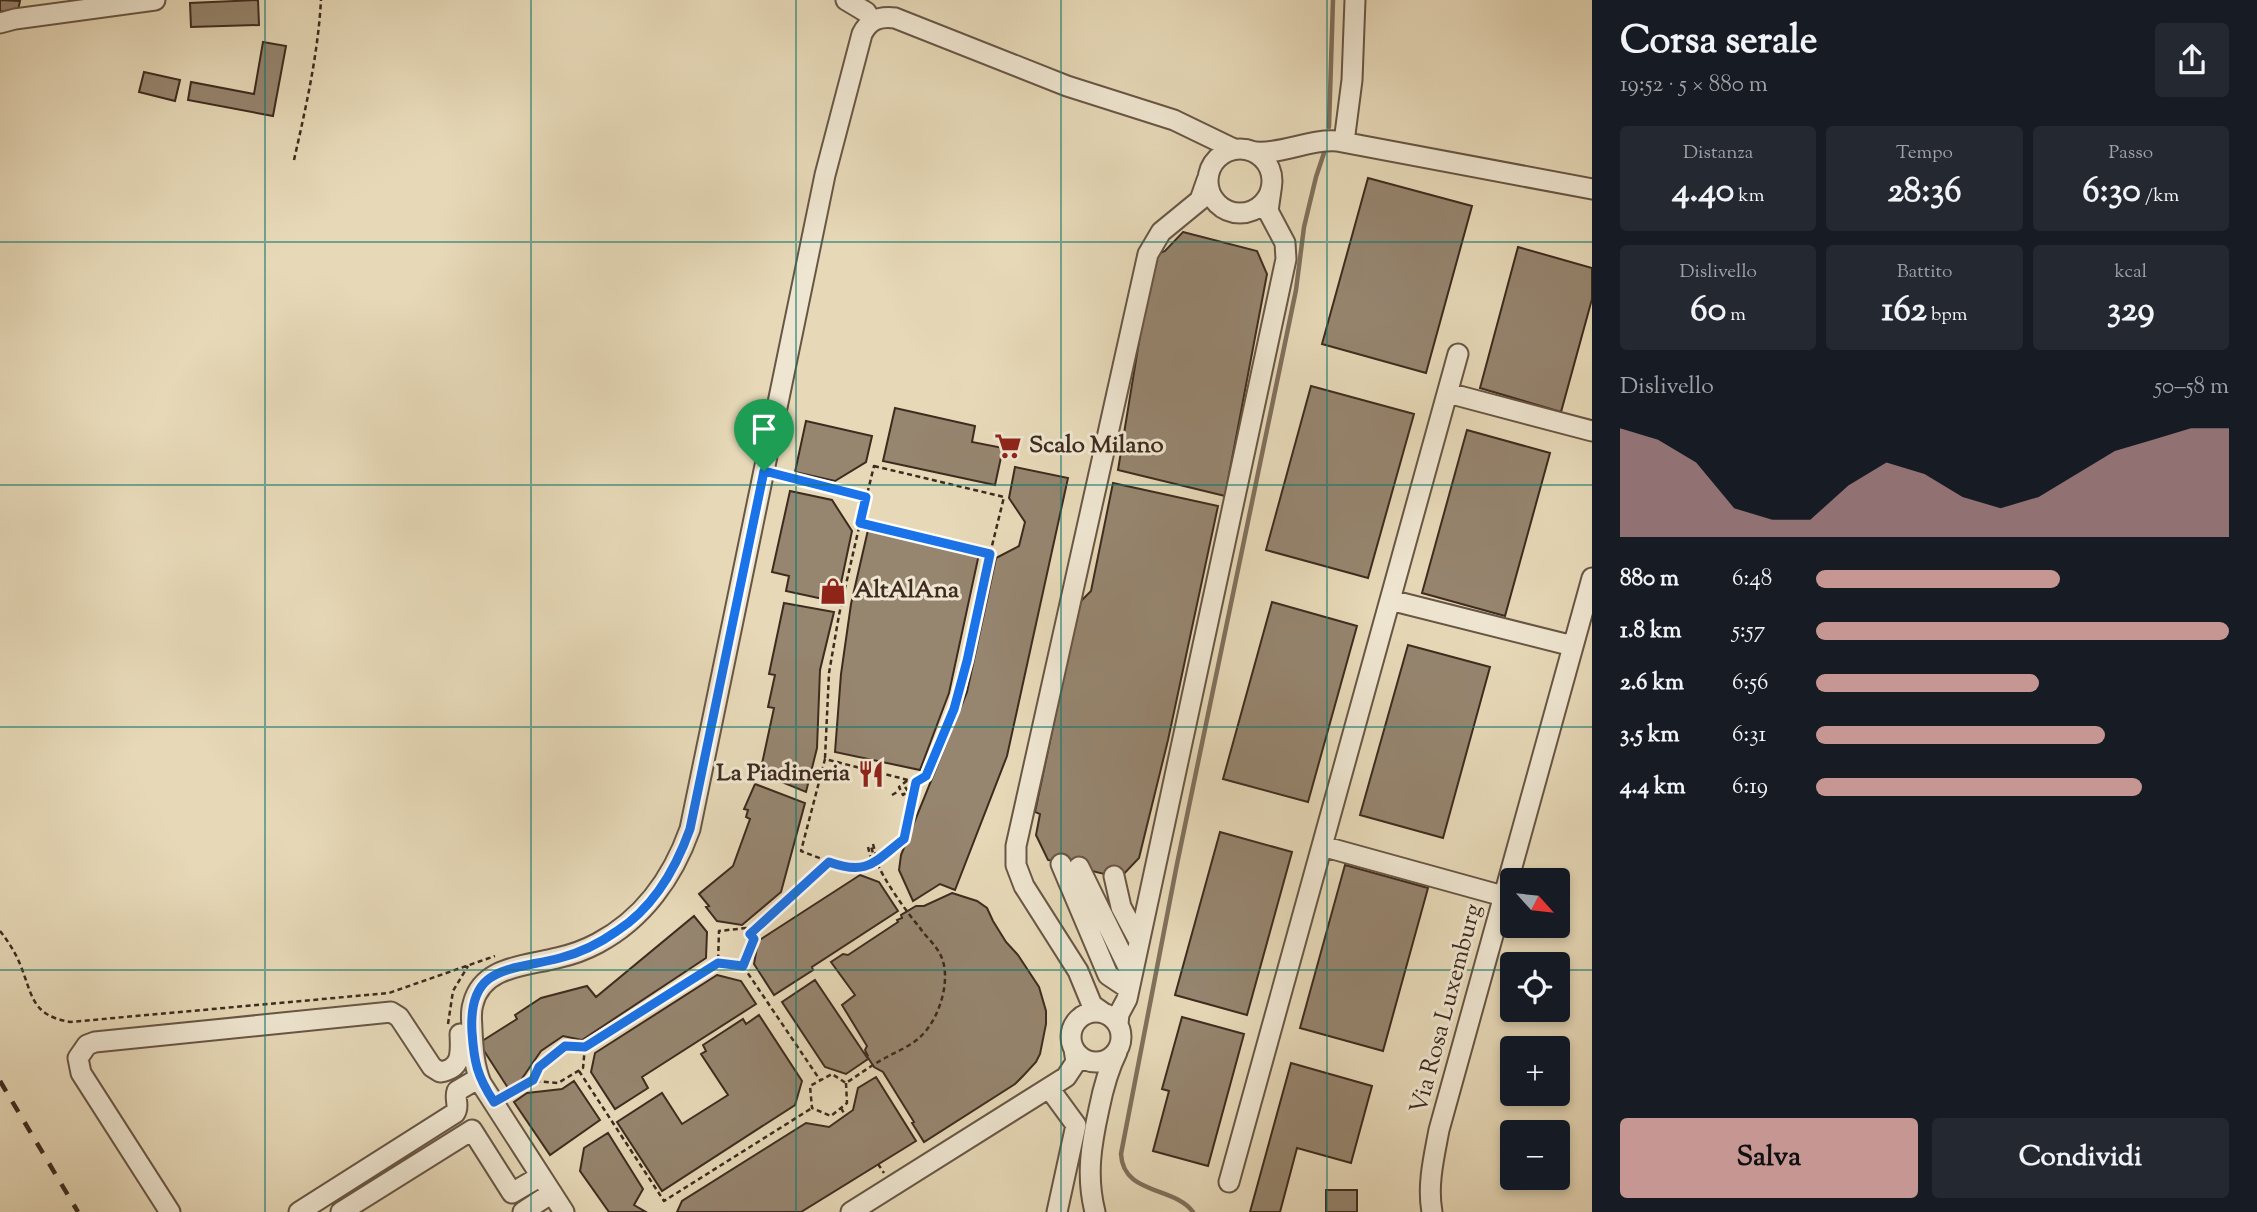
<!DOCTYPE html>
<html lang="it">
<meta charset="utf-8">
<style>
:root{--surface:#171b24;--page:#242831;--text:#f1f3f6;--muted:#9ea1a6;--accent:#c59692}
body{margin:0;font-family:"Sorts Mill Goudy",serif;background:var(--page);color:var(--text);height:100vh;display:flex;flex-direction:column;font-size:26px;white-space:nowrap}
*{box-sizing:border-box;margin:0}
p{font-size:23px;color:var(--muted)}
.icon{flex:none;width:38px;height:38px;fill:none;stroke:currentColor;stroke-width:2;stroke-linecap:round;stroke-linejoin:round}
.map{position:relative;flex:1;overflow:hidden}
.panel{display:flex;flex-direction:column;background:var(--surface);width:665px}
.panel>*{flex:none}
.needle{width:46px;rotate:117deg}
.buttons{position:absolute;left:1500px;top:868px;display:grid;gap:14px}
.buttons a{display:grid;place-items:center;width:70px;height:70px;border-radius:7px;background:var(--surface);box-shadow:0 4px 10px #0003;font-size:35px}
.pin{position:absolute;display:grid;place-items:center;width:60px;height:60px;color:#fff;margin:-72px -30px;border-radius:50% 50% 50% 0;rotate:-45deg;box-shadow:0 0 7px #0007}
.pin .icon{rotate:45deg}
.round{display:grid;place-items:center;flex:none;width:74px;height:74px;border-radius:7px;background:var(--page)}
.headline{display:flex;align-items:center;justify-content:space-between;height:119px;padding:0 28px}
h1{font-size:38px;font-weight:800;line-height:52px}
.metrics{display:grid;grid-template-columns:repeat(3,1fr);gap:10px;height:119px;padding:7px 28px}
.metrics div{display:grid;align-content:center;border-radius:7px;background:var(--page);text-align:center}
.metrics b{font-size:35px;font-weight:800}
.metrics small{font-size:19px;font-weight:400}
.metrics p{font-size:19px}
.chart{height:196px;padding:14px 28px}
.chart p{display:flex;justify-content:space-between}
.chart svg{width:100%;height:126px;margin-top:7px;fill:var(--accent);opacity:.7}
.cta{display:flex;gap:14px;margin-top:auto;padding:14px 28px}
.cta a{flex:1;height:80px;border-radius:7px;background:var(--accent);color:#111;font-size:28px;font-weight:800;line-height:80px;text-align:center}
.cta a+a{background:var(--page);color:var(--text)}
ul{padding:0 28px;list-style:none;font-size:23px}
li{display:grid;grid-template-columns:112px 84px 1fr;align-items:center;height:52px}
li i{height:18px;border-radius:9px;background:var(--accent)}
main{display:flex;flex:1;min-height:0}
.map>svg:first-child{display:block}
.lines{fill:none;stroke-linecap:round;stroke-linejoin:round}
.stream{stroke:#81705c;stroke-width:4.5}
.building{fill:#96856f;stroke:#3e2b1f;stroke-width:2}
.minor-casing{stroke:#685645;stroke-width:23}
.path{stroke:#3e2b1f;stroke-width:2.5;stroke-dasharray:5 3.5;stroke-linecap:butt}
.minor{stroke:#efe6d1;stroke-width:19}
.rail{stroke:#3e2b1f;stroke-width:4.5;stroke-dasharray:12 12;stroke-linecap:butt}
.route-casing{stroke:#fff;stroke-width:14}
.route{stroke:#1a73e8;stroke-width:9}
.grid{fill:none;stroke:#0f766e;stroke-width:2;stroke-opacity:0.55}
.labels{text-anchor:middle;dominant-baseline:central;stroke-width:6;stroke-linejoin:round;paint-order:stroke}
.poi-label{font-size:24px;font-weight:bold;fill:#3e2b1f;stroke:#efe6d1;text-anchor:start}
.street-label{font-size:24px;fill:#3e2b1f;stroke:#efe6d1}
</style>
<main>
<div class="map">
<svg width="1592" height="1212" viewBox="0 0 1592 1212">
<rect width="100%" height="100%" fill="#e7d9b8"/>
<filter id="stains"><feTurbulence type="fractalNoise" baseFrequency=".00286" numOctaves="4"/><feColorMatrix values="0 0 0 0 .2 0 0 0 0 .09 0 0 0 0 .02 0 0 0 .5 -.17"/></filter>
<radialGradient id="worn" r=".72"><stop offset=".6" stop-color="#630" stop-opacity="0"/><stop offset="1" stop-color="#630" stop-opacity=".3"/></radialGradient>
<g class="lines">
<!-- stream -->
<path class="stream" d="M1329 127 1333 0
M1193 1212C1174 1186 1123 1195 1121 1154L1177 864 1296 290 1304 227 1316 177 1324 153"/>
</g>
<!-- building -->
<path class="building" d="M0 0 20 1 17 15 0 11Z
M258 0 259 25 191 27 190 3Z
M263 42 286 46 273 116 188 100 191 82 254 94Z
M144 72 180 80 175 101 139 92Z
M1368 178 1472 206 1426 373 1322 344Z
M1183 232 1257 251 1267 274 1225 496 1118 470 1153 256 1165 251Z
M1518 247 1592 268V299L1561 412 1480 388Z
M1311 386 1414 414 1368 578 1266 550Z
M895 408 975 426 972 442 1003 448 995 485 883 461Z
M806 421 872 436 866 462 835 481 795 472Z
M1467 430 1550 453 1505 616 1422 593Z
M1015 467 1068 478 1007 756 955 890 940 884 913 901 899 870 901 855 967 692 996 558 1019 546 1025 522 1009 498Z
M1113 483 1218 506 1168 740 1139 858 1120 878 1048 860 1036 835 1040 814 1035 812 1079 603 1091 591Z
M790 491 832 500 852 531 837 602 786 591 789 576 772 572Z
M868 530 979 554 949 693 920 770 835 752 841 674 851 604Z
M1272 602 1357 626 1308 802 1223 779Z
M784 603 834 612 820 670 817 748 806 792 760 773 774 708 768 707 775 675 769 674Z
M1408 645 1490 667 1443 838 1360 815Z
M755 784 805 803 781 892 742 925 717 921 706 907 709 906 699 894 733 866 750 819 746 817 748 810 744 809Z
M1220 832 1292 852 1247 1015 1175 995Z
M1345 865 1428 888 1383 1051 1300 1028Z
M860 875 879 882 898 911 812 967 813 970 774 995 754 964 758 941Z
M952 893 977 901 987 908 993 921 1006 942 1018 955 1039 987 1046 1011V1024L1040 1054 1036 1062 1023 1076 1015 1084 924 1142 912 1123 914 1122 883 1072 874 1067 865 1053 867 1054 865 1050 867 1046 842 1005 855 995 831 962 843 954 848 955 898 922 897 920 902 918 901 915 916 906H924Z
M694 916 707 932 706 958 582 1040 563 1036 541 1051 521 1080 508 1088 479 1043 517 1019 515 1015 541 998 587 986 596 997Z
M717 975 741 981 756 1004 642 1077 648 1088 615 1109 591 1072 595 1053Z
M815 980 868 1059 846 1074 825 1067 782 1002Z
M759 1015 802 1081 795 1105 662 1191 617 1122 662 1093 682 1124 728 1095 701 1054 706 1051 703 1045 743 1019 746 1024Z
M1182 1017 1244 1034 1208 1166 1153 1151 1169 1091 1162 1089Z
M1291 1063 1372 1086 1351 1163 1297 1148 1280 1212H1250Z
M876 1077 916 1141 801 1212H677L682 1201 806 1123 829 1127 853 1110 858 1088Z
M574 1081 600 1120 550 1155 514 1102 527 1093 562 1089Z
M608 1133 643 1189 634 1205 646 1212H609L580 1171 584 1148Z
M1326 1190H1357V1212H1326Z"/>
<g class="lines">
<defs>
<path id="minor" d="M846 0 866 12 872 21
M0 23 15 19 155 0
M1344 142 1352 80 1355 0
M1208 181a32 32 0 1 1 64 0a32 32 0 1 1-64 0Z
M1256 152C1284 154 1309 139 1337 141L1592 189
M1448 393 1592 431
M1390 600 1573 646
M1322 846 1503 896
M1061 864 1108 975 1129 989
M1079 867 1132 975
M1114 876 1121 907 1139 941
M1071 1037a25 25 0 1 1 50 0a25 25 0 1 1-50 0Z
M1102 1012 1092 1005 1078 971 1024 886 1016 865V846L1148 254 1161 232 1200 200 1207 180
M1118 1024 1119 1014 1127 999 1286 259 1285 243 1268 211 1271 190
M1049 1088 1076 1125 1057 1212
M1229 1182 1458 354
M170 1212 81 1073 78 1058 87 1045 95 1042 391 1012 399 1017 432 1067 440 1072C462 1069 461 1053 460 1034
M299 1212 455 1113C460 1106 454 1099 457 1091L479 1078
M341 1212 472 1130 512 1193 541 1176
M523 1212 552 1193
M564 1212 481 1083C474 1066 473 1049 472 1031 472 1022 470 1013 473 1004 482 966 526 966 557 958 571 955 585 950 598 943 643 919 673 877 690 829L825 175 862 34C869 20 879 16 895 18L1067 86 1174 120 1234 149
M851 1212 1066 1077 1076 1062 1074 1049
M1095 1212C1086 1176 1091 1145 1099 1109 1103 1089 1108 1070 1117 1052
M1432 1212C1427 1185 1434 1157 1439 1130L1592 578"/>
</defs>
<!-- minor casing -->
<use href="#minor" class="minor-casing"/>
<!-- path -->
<path class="path" d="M294 160C306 107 318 54 321 0
M874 466 1004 497 990 554 860 523Z
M778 474 866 497
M825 758 829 673 839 615 860 523
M916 782 825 759 801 851 848 869 865 868 903 839 916 782 926 776 954 709 967 661 990 554
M905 787 908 791 903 795 899 787 908 780
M892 795 899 791
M873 844 877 859
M868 847 872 863
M0 931C8 941 15 952 20 964 33 996 31 1015 70 1022L389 993 495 956
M750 935 829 862
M743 966 754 939 746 928 719 931 718 963 743 966 820 1080
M448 1024 453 991 468 966
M585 1047 583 1068 558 1083 533 1081 539 1067 565 1046 585 1047 718 963
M579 1071 664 1201 812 1108
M846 1083 847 1103 831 1116 812 1108 810 1086 832 1074 846 1083C860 1074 873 1064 887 1057 898 1051 910 1046 919 1038 939 1021 953 978 940 954 935 944 926 937 920 928 903 907 877 872 871 846
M507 1095 533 1081
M841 1108 845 1115
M878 1164 884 1173"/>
<!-- minor -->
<use href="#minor" class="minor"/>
<!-- rail -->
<path class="rail" d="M0 1081 78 1212"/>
</g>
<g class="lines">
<defs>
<path id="route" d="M764 471 866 497 860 523 990 554 967 661 954 709 926 776 916 782 904 839C874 862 868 876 829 862L750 934 754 939 743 966 718 963 585 1047 565 1046 539 1067 533 1080 494 1102C477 1076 474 1062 472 1032 468 965 509 971 560 958 580 953 600 943 617 931 653 908 676 868 690 829Z"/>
</defs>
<!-- route casing -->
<use href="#route" class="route-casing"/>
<!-- route -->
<use href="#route" class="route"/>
</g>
<!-- grid -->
<path class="grid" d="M265 0V1212M531 0V1212M796 0V1212M1061 0V1212M1327 0V1212M0 242H1592M0 485H1592M0 727H1592M0 970H1512M1558 970H1592"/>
<!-- icons -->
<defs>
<symbol id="supermarket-bare" viewBox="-9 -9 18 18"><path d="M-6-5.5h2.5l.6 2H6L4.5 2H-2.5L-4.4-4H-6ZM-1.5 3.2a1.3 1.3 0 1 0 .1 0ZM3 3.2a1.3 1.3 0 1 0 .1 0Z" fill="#8f2418" stroke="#efe6d1" stroke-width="2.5" paint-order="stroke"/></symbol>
<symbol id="shop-bare" viewBox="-9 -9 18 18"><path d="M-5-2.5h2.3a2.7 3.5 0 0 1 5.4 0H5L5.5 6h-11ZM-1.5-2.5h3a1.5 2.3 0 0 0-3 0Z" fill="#8f2418" stroke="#efe6d1" stroke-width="2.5" paint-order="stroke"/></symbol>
<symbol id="restaurant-bare" viewBox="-9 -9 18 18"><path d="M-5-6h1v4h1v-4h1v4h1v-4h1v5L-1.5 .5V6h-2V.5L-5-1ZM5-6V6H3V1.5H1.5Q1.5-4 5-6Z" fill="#8f2418" stroke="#efe6d1" stroke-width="2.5" paint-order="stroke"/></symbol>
</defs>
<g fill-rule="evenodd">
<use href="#supermarket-bare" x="989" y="427" width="38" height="38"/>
<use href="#shop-bare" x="814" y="572" width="38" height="38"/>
<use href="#restaurant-bare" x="852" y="755" width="38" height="38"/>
</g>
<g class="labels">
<!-- poi labels -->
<g class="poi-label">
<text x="1029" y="446">Scalo Milano</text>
<text x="854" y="591">AltAlAna</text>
<text x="850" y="774" text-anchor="end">La Piadineria</text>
</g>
<!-- street labels -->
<g class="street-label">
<text transform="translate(1447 1009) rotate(-75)">Via Rosa Luxemburg</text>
</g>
</g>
<rect width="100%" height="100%" filter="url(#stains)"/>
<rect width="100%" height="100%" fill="url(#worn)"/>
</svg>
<div class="buttons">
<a><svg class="needle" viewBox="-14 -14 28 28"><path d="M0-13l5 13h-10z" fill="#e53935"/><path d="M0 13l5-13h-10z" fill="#9ea1a6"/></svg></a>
<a><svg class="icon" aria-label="locate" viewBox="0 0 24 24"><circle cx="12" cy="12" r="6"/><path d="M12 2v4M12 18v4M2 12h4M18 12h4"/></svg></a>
<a>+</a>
<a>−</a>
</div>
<div class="pin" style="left:764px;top:471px;background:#1e9e55"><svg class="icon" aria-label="arrive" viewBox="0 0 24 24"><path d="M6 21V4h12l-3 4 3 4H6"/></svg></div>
</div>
<section class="panel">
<div class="headline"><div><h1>Corsa serale</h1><p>19:52 · 5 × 880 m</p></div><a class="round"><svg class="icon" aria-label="share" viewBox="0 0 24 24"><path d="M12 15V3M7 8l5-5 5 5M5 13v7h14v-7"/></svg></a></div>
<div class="metrics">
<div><p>Distanza</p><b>4.40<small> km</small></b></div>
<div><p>Tempo</p><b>28:36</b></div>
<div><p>Passo</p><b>6:30<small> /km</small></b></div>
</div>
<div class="metrics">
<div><p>Dislivello</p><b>60<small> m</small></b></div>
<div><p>Battito</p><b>162<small> bpm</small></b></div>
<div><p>kcal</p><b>329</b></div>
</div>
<div class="chart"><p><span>Dislivello</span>50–58 m</p>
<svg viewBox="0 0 160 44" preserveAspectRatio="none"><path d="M0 44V6L10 10L20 18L30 34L40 38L50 38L60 26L70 18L80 22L90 30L100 34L110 30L120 22L130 14L140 10L150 6L160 6V44z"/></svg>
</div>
<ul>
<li><b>880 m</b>6:48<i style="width:59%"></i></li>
<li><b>1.8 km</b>5:57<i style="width:100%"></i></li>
<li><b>2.6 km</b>6:56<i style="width:54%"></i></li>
<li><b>3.5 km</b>6:31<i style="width:70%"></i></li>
<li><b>4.4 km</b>6:19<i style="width:79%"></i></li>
</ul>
<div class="cta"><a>Salva</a><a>Condividi</a></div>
</section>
</main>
